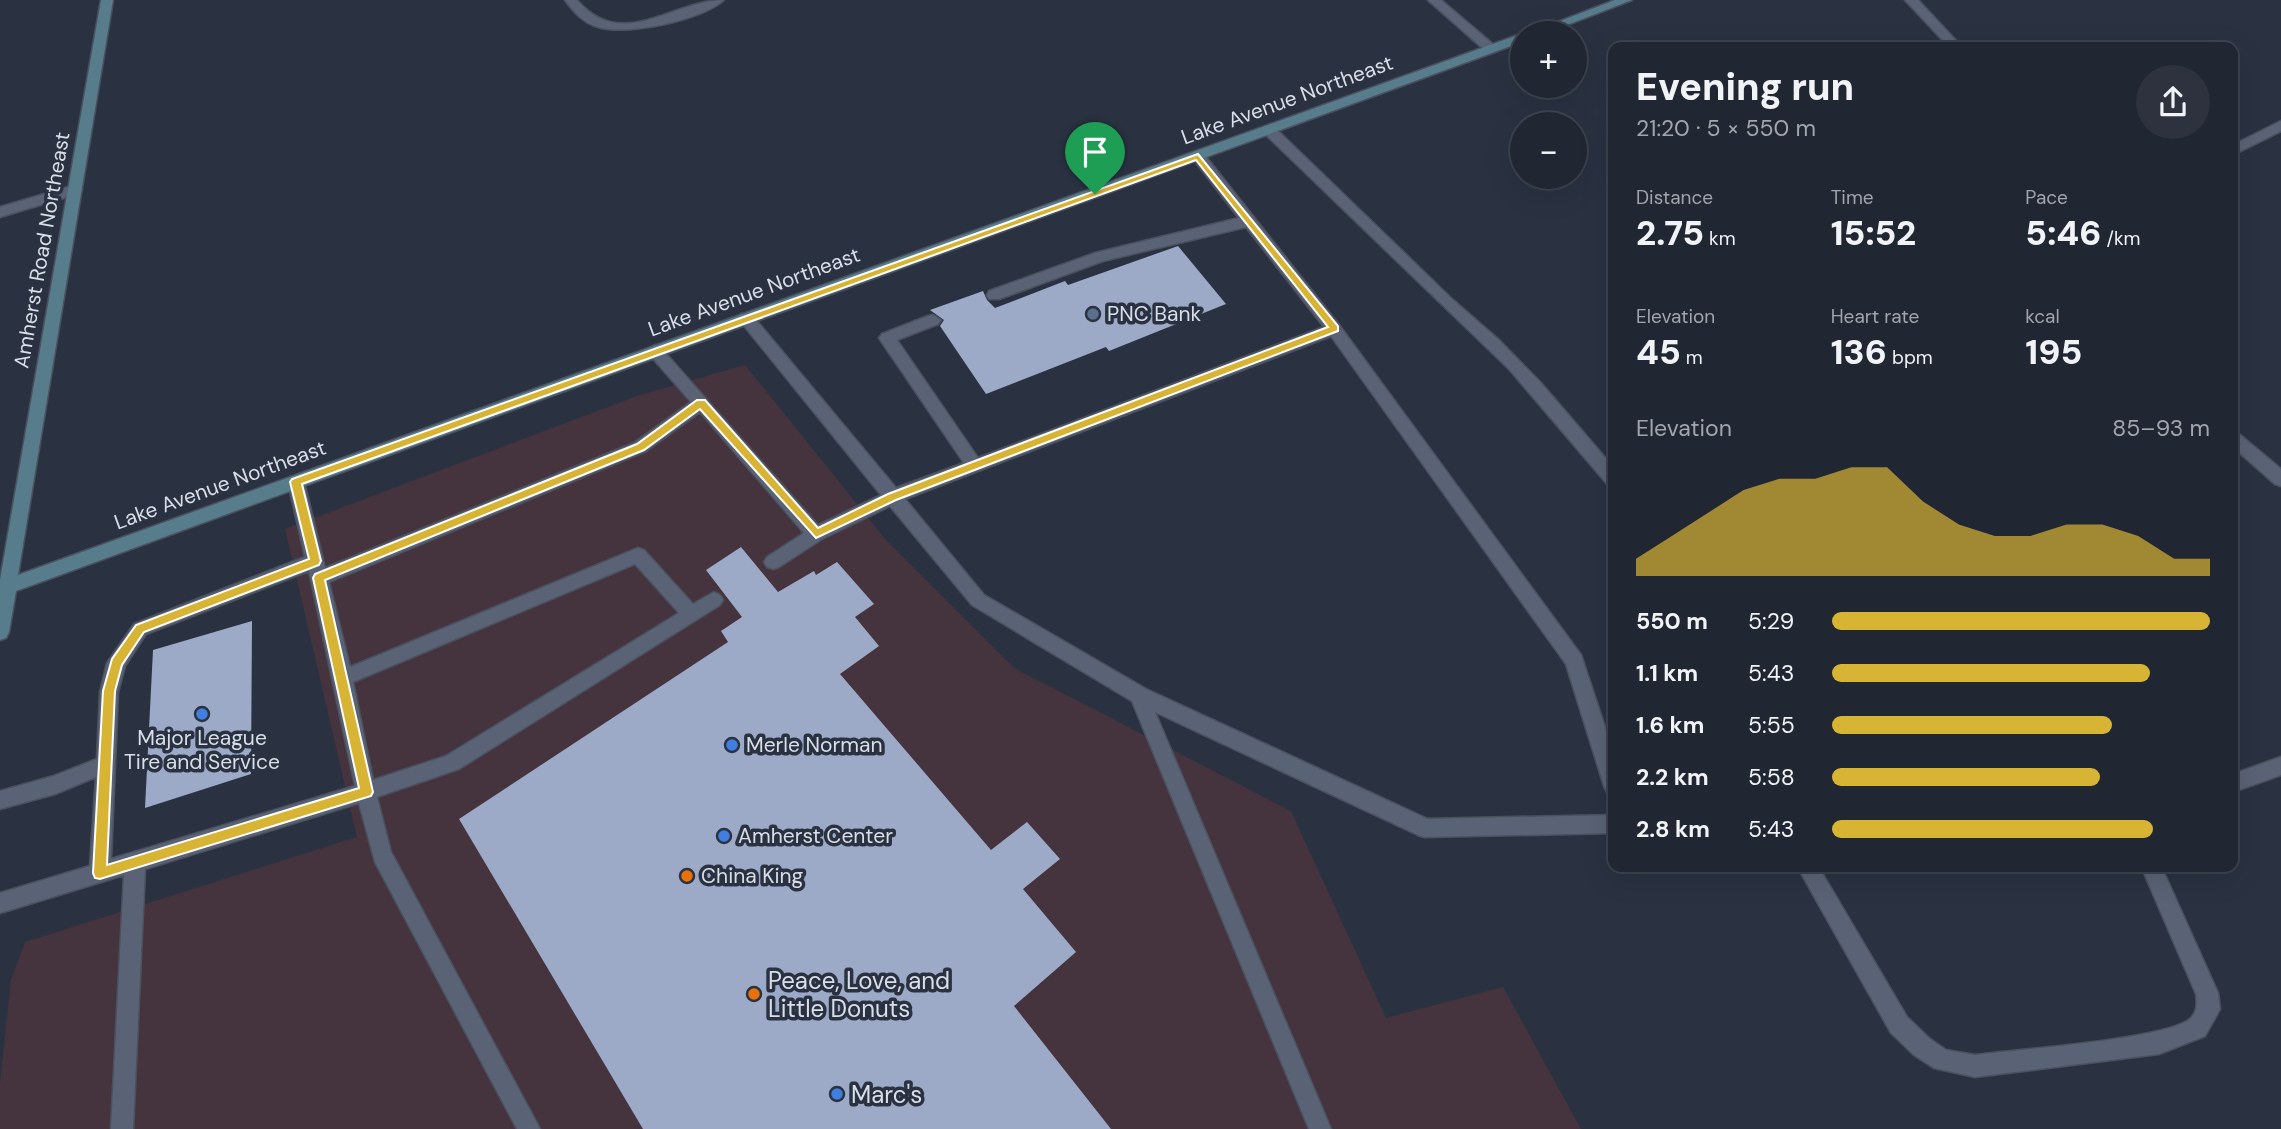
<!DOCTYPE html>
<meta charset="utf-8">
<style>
:root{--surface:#202632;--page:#2d323e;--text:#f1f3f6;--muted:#a2a5ac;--line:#3d434d;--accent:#d8b434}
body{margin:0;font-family:"DM Sans",sans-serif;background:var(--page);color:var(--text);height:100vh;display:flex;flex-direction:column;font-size:26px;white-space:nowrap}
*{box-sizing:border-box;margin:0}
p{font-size:23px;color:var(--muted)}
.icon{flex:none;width:38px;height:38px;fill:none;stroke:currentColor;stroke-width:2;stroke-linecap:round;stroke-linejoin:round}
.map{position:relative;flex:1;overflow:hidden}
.drawer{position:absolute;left:1608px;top:42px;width:630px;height:830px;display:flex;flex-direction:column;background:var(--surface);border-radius:14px;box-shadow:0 7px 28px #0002,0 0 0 2px var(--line)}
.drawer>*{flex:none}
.tools{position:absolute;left:1510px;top:21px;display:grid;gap:14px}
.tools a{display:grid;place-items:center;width:77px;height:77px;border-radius:50%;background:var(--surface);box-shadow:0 7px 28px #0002,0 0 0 2px var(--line);font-size:35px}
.pin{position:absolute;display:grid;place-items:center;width:60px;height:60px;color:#fff;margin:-72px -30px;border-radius:50% 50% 50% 0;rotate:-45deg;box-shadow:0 0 7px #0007}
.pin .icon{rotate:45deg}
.round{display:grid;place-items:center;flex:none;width:74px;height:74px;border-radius:37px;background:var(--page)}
.head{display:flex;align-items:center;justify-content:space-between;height:119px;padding:0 28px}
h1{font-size:38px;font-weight:800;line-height:52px}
.metrics{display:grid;grid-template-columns:repeat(3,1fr);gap:10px;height:119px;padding:7px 28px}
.metrics div{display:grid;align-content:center}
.metrics b{font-size:35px;font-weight:800}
.metrics small{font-size:19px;font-weight:400}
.metrics p{font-size:19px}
.chart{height:196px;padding:14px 28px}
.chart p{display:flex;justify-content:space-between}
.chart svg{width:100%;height:126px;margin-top:7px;fill:var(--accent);opacity:.7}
ul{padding:0 28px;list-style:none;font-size:23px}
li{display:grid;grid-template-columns:112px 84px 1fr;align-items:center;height:52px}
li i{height:18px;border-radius:9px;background:var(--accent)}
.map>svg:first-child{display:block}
.commercial{fill:#45333d}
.building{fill:#9caac7}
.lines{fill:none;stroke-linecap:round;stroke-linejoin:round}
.lane-casing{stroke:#4a505e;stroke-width:3}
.street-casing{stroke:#4a505e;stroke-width:3}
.secondary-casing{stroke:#4a505e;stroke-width:3}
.lane{fill:#5a6375;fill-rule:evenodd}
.street{fill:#5a6375;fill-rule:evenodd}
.secondary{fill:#577c8c;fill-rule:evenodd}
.route{fill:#d8b434;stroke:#fff;stroke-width:2;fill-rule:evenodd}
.service-dot{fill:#5c6f8a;stroke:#2a3242;stroke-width:2.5}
.shop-dot{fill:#3f7fe0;stroke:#2a3242;stroke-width:2.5}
.food-dot{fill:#e8710a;stroke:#2a3242;stroke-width:2.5}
.labels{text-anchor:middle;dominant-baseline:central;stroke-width:7;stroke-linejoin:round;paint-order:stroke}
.street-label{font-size:21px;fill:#d9dee9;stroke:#2a3242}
.poi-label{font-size:21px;fill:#d9dee9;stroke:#2a3242;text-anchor:start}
.near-poi-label{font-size:24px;fill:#d9dee9;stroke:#2a3242;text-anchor:start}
</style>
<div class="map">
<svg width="2281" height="1129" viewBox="0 0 2281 1129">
<rect width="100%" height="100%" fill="#2a3242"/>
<!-- commercial -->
<path class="commercial" d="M745 365 886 540 1014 668 1291 811 1386 1018 1503 987 1581 1129H0V1083L11 980 25 942 357 837 285 529 637 396Z"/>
<!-- building -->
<path class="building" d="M1178 246 1226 304 1109 351 1106 347 986 394 940 326 944 320 930 310 983 291 987 300 995 308 1065 281 1068 285Z
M741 547 778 592 814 571 816 575 837 562 874 604 855 617 879 646 840 674 991 850 1027 822 1060 859 1023 889 1076 952 1014 1006 1111 1129H643L459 819 728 642 721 631 742 617 706 570Z
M252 621 251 774 145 808 153 650Z"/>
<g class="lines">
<defs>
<path id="lane" d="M1269 126 1274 127 1453 300 1499 340 1541 383 1614 468V486L1608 485 1509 369 1264 133V127Z
M1198 152 1203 153 1339 325 1581 655 1614 754V795L1607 792 1604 786 1566 664 1331 336 905 499 984 595 1146 689 1432 821 1435 828 1432 835 1425 837 1418 835 1155 712 1331 1129H1309L1132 701 972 605 890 506 822 539 779 567 773 569 767 567 764 562 767 557 804 533 700 412 646 451 329 582 350 667 638 548 644 550 693 604 714 592 720 595 723 600 720 605 459 769 377 797 391 852 540 1129H517L375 862 359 803 145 869 133 1129H111L124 875 0 913V893L90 866 96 777 55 794 0 809V791L54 776 97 759 100 692 107 663 134 624 305 557 288 482 290 477H302L304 482 325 568 634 443 691 402 650 355 647 351 655 345 660 347 818 525 881 495 741 322 738 318 741 314H751L896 488 964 463 879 338 882 334 928 316 933 315 941 320 938 324 897 340 978 458 1324 327 1246 227 1103 261 999 299H989L987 295 989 291 1095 253 1239 218 1191 156ZM635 564 679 613 446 756 373 780 353 682ZM309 571 355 786 111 859 118 692 125 666 146 634Z
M1797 866H1818L1907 1017 1930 1039 1946 1050 1975 1055C2011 1050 2171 1039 2191 1018 2198 1010 2197 1003 2196 994L2141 866H2161L2218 993 2220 1009 2205 1036 2159 1054 1975 1077 1934 1068 1914 1055 1891 1033Z"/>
<path id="street" d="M565 0H577C622 53 673 0 724 0 702 20 627 36 598 27 583 23 574 12 565 0Z
M1428 0H1441L1495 46V52H1487Z
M1905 0H1918L1962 47H1949Z
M2281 121V131L2233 155V145Z
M75 185 82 190 80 193 0 217V207Z
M2233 432 2239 434 2281 469V486L2275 484 2233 447Z
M2281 757V775L2233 792V774Z
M1614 815V833L1425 837 1418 835 1415 828 1418 821 1425 819Z"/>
<path id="secondary" d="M101 0H113L18 575 1518 35 1522 34V42L16 591 9 632 6 638 0 640V580Z
M1615 0H1632L1546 33H1529Z"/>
</defs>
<!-- lane casing -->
<use href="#lane" class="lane-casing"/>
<!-- street casing -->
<use href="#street" class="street-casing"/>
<!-- secondary casing -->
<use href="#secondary" class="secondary-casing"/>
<!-- lane -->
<use href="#lane" class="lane"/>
<!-- street -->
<use href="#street" class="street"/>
<!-- secondary -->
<use href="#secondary" class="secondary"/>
</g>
<!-- route -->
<path class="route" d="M1198 154 1338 326V331L896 500 816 538 700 409 644 450 325 580 373 792 371 796 100 879 95 878 93 873 103 691 112 659 136 625 309 559 290 482 292 479ZM1196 160 1328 327 888 494 818 528 705 400H697L637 444 315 574 313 578 359 788 107 865 115 691 122 665 144 632 319 565 321 561 302 484Z"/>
<!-- markers -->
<circle class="service-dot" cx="1093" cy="314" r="7"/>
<g class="shop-dot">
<circle cx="202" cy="714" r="7"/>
<circle cx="732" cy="745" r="7"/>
<circle cx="724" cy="836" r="7"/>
<circle cx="837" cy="1094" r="7"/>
</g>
<g class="food-dot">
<circle cx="687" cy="876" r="7"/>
<circle cx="754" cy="994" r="7"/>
</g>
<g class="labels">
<!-- street labels -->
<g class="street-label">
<text transform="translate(1287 100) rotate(-20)">Lake Avenue Northeast</text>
<text transform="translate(42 250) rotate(-80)">Amherst Road Northeast</text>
<text transform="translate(754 292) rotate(-20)">Lake Avenue Northeast</text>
<text transform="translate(220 485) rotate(-20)">Lake Avenue Northeast</text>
</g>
<!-- poi labels -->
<g class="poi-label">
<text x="1107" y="314">PNC Bank</text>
<text x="202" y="738" text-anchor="middle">Major League<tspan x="202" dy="24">Tire and Service</tspan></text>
<text x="746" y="745">Merle Norman</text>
<text x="738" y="836">Amherst Center</text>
<text x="701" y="876">China King</text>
</g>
<!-- near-poi labels -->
<g class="near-poi-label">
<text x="768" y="980">Peace, Love, and<tspan x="768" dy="28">Little Donuts</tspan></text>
<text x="851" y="1094">Marc's</text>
</g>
</g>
</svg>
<div class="tools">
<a>+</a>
<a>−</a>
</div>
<div class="pin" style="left:1095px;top:194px;background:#1e9e55"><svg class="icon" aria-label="arrive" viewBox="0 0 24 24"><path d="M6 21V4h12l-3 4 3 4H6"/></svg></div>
<section class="drawer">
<div class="head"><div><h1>Evening run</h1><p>21:20 · 5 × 550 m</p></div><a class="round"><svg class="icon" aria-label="share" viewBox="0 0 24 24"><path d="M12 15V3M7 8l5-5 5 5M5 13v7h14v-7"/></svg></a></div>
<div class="metrics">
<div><p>Distance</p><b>2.75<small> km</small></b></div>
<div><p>Time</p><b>15:52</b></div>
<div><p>Pace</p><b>5:46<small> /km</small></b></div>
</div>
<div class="metrics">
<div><p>Elevation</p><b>45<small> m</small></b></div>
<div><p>Heart rate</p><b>136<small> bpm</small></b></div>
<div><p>kcal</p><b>195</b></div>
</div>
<div class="chart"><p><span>Elevation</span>85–93 m</p>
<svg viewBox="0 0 160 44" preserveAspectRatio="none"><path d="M0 44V38L10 30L20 22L30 14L40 10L50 10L60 6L70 6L80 18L90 26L100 30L110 30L120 26L130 26L140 30L150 38L160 38V44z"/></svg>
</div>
<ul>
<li><b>550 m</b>5:29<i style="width:100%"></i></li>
<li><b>1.1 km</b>5:43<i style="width:84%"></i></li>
<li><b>1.6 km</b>5:55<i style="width:74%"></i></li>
<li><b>2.2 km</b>5:58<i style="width:71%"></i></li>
<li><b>2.8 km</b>5:43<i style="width:85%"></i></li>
</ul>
</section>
</div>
